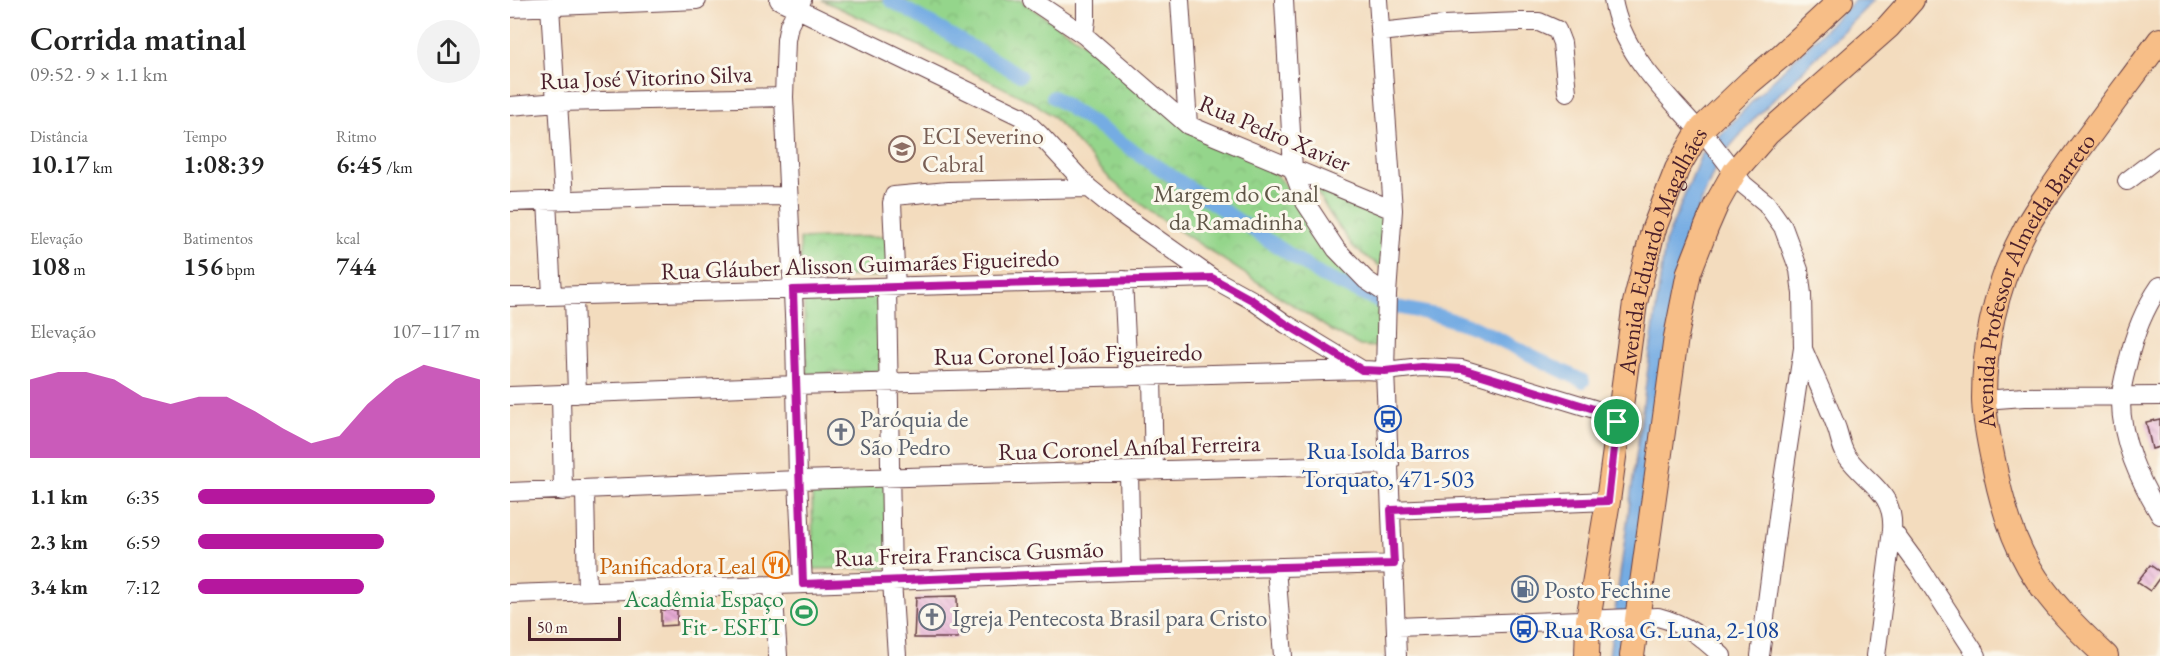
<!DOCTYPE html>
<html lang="pt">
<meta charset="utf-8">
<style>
:root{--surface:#fff;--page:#f2f2f2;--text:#222;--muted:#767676;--accent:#b5179e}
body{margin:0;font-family:"EB Garamond",serif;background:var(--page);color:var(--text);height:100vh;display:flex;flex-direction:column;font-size:22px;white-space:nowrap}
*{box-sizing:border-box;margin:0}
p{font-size:20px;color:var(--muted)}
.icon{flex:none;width:33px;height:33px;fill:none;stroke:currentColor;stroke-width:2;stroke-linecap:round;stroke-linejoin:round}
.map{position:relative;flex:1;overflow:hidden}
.details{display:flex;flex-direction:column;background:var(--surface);width:510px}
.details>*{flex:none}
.scale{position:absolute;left:18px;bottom:15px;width:93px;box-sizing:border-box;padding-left:6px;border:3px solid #4a1f2b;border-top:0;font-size:16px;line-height:21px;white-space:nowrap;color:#4a1f2b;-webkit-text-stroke:4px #fbf7ec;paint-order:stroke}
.pin{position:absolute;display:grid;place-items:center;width:51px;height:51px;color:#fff;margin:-26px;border:3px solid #fff;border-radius:50%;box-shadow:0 2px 6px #0007}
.round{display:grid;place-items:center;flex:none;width:63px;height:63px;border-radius:32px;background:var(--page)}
.headline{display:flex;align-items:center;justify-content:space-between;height:102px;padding:0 30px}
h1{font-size:33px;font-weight:600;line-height:45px}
.stats{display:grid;grid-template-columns:repeat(3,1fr);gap:9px;height:102px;padding:6px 30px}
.stats div{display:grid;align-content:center}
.stats b{font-size:26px;font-weight:600}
.stats small{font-size:16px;font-weight:400}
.stats p{font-size:16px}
.chart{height:168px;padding:12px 30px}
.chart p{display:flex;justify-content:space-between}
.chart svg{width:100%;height:108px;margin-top:6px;fill:var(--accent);opacity:.7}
ul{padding:0 30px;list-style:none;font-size:20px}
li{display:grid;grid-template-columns:96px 72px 1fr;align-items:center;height:45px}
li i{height:15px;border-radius:8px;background:var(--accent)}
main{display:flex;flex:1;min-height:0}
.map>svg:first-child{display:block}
.park{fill:url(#park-crowns);stroke:#6f7a5b;stroke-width:1.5}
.water{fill:#74ace3;stroke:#5f6687;stroke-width:1.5}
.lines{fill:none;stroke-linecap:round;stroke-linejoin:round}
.canal{stroke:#74ace3;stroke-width:14}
.building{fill:url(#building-back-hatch)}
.minor-casing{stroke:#633b41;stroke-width:20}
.major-casing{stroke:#633b41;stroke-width:26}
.minor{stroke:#fff;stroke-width:18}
.major{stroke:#f7be87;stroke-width:24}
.route-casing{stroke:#fff;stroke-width:12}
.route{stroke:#b5179e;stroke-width:8}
.labels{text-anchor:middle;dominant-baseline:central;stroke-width:6;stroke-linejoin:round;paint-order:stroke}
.street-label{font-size:24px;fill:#4a1f2b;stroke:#fbf7ec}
.education-label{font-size:24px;fill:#785e54;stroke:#fbf7ec;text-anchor:start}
.park-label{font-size:24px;fill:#605648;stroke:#fbf7ec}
.worship-label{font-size:24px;fill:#5b616d;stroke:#fbf7ec;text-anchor:start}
.transit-label{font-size:24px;fill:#164399;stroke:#fbf7ec}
.food-label{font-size:24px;fill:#c56008;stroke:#fbf7ec;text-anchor:end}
.service-label{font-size:24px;fill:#4e5e75;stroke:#fbf7ec;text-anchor:start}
.leisure-label{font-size:24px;fill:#27864d;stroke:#fbf7ec;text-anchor:end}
</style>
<main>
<section class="details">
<div class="headline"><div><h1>Corrida matinal</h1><p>09:52 · 9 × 1.1 km</p></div><a class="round"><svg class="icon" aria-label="share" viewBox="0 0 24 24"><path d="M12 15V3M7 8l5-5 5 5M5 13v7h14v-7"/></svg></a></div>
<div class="stats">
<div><p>Distância</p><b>10.17<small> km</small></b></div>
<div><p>Tempo</p><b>1:08:39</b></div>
<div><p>Ritmo</p><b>6:45<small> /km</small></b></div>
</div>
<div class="stats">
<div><p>Elevação</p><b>108<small> m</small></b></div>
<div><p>Batimentos</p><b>156<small> bpm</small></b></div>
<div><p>kcal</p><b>744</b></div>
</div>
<div class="chart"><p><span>Elevação</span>107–117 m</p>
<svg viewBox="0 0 160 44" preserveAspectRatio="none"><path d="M0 44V12L10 9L20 9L30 12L40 19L50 22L60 19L70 19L80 25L90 32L100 38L110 35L120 22L130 12L140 6L150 9L160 12V44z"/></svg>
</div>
<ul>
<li><b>1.1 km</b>6:35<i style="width:84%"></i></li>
<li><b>2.3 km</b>6:59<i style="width:66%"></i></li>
<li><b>3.4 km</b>7:12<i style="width:59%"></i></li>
</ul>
</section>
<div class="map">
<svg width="1650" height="656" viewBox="0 0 1650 656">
<defs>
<pattern id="park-crowns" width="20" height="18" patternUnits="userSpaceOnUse" patternTransform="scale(1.5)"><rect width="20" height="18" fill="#94d58b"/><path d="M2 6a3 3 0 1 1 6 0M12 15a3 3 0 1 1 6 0" fill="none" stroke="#81b678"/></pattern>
<pattern id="building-back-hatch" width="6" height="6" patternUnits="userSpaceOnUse" patternTransform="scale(1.5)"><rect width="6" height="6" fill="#e7acd5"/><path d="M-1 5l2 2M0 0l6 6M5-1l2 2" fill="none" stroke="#bd8bad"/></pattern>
</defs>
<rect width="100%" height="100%" fill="#fbf7ec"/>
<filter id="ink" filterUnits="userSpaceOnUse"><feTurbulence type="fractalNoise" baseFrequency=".0167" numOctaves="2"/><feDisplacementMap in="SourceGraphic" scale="12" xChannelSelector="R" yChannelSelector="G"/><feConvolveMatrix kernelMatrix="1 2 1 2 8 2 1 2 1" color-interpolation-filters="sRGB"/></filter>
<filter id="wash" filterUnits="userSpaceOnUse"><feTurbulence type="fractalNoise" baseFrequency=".008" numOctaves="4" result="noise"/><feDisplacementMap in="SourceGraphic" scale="24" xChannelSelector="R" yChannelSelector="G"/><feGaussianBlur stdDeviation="1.35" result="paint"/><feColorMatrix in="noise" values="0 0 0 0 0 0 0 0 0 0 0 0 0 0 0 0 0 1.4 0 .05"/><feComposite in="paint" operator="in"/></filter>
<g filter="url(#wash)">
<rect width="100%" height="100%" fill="#f3dcbe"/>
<!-- park -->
<path class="park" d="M312 0H510L759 168 772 181 805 228 869 290V347L850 346 824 332 642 213 601 180 543 117 526 104 379 31Z
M799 178 876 208 871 267 844 248 820 214Z
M379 236V277L291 275 290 239Z
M372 286 370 371 297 374 293 289Z
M376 480 379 568 303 569 302 482Z"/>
<!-- water -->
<path class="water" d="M1345 0H1364L1245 118 1209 159 1173 246 1113 656H1099L1155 243 1191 155 1261 82Z"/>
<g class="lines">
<!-- canal -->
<path class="canal" d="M380 0 510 75
M543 97 812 276 877 305 926 315 964 327 1073 381"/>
</g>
<g id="blocks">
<!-- building -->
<path class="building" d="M1650 419V447L1642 449 1636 422Z
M1640 565 1650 572V577L1640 591 1627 582Z
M447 596 448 638H404L406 597Z
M151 610H167V625L151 626Z"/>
</g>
</g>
<g filter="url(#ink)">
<use href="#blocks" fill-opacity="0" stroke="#633b41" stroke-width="1.5"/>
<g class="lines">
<defs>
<path id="minor" d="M269 0 510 116 530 135 579 188 610 213 702 278 742 300 776 324 852 370
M292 0 279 25 276 40 274 97 285 337 288 480 293 584
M522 0 574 35 678 125 883 210
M670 0 678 125
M774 0 783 170 795 202 826 249 856 280 877 294
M868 0 883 210 877 294 875 371 887 656
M1103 0C1112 53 1155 92 1189 131L1198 138 1234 185 1256 203 1273 227 1289 270 1292 294 1293 348 1272 486 1250 656
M40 6 46 104
M0 8 187 0
M870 32 934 25 1010 22H1029L1047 30 1052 43 1057 92
M574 35 576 20V0
M48 102 54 200
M0 106 48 102 274 97
M1617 181 1650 156
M37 201 42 295
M0 202 154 197 279 196
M613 280 618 377
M1650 286C1634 309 1624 335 1618 362 1615 374 1611 387 1611 398 1610 440 1630 481 1650 515
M377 288 382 581 387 656
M386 288 382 203 384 196 438 191 579 188
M0 297 702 278
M64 297 67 394
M1293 349C1304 375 1317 402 1327 429 1330 438 1331 447 1336 455 1355 483 1385 491 1382 530L1366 656
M642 377 644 471
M51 395 53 491
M0 396 286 385 852 370 875 371 911 367 952 369 1084 409 1107 422
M1474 400 1514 397 1650 396
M619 472 621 571
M75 491 77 591
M0 492 288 480 880 464
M881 510 1098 501
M1382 530 1410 568 1467 656
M766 568 773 656
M263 585 268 656
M0 594 382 581 621 571 884 564
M887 627 1148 617C1178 625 1190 636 1212 656"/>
<g id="major">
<path id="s1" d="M1077 656 1078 620 1098 501 1125 303 1143 231 1167 169 1189 131 1240 82 1271 56 1331 0"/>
<path d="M1122 656 1166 337 1179 272 1197 226 1207 203 1225 171 1258 133 1378 27 1402 0"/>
<path id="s2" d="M1596 656C1567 629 1539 601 1519 567 1500 534 1490 497 1483 460 1479 440 1474 418 1474 398 1474 338 1488 280 1516 228 1526 209 1539 193 1551 175 1583 129 1617 85 1650 40"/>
</g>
</defs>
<!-- minor casing -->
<use href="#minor" class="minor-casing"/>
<!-- major casing -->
<use href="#major" class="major-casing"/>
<!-- minor -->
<use href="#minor" class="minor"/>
<!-- major -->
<use href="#major" class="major"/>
</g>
</g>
<g class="lines" filter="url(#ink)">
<defs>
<path id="route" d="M702 278 742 300 776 324 852 370 875 371 911 367 952 369 1084 409 1107 422 1098 501 881 510 884 564 621 571 293 584 283 290Z"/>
</defs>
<!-- route casing -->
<use href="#route" class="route-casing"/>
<!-- route -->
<use href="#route" class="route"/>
</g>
<!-- icons -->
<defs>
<symbol id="school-ring" viewBox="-11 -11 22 22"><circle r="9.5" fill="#fbf7ec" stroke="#8d6e63" stroke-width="1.5"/><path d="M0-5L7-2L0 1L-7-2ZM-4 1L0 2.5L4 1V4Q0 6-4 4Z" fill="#8d6e63"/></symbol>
<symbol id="bus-ring" viewBox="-11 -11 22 22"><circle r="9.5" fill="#fbf7ec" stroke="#1a4fb4" stroke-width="1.5"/><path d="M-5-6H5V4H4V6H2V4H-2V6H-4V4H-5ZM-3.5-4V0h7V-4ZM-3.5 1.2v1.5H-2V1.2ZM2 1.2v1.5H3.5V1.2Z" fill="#1a4fb4"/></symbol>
<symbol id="church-ring" viewBox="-11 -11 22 22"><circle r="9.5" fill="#fbf7ec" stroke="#6b7280" stroke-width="1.5"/><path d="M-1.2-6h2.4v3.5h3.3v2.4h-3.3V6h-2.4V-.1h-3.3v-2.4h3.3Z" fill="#6b7280"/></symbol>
<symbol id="restaurant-ring" viewBox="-11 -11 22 22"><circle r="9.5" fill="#fbf7ec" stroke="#e8710a" stroke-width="1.5"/><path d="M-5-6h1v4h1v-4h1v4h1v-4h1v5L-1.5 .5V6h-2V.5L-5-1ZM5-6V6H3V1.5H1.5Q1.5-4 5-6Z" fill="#e8710a"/></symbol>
<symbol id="fuel-ring" viewBox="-11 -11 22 22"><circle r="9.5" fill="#fbf7ec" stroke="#5c6f8a" stroke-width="1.5"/><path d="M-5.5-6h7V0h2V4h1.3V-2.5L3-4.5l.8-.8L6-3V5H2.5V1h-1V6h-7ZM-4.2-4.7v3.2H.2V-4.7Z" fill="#5c6f8a"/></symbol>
<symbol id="stadium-ring" viewBox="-11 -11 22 22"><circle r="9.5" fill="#fbf7ec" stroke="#2e9e5b" stroke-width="1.5"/><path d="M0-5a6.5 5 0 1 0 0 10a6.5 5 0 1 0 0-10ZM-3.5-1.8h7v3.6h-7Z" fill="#2e9e5b"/></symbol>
</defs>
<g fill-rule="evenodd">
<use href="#school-ring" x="377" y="134" width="30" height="30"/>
<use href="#bus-ring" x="863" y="404" width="30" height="30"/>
<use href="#church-ring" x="316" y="417" width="30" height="30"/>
<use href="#restaurant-ring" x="251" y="550" width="30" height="30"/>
<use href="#fuel-ring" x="1000" y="574" width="30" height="30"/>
<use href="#stadium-ring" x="279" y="597" width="30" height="30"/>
<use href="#church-ring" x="407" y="602" width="30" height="30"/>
<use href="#bus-ring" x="999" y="614" width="30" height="30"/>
</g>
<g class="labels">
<!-- street labels -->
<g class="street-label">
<text transform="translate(136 77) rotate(-2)">Rua José Vitorino Silva</text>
<text transform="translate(765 133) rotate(23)">Rua Pedro Xavier</text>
<text stroke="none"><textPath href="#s1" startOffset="414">Avenida Eduardo Magalhães</textPath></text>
<text transform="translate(350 264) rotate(-2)">Rua Gláuber Alisson Guimarães Figueiredo</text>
<text stroke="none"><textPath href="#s2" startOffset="423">Avenida Professor Almeida Barreto</textPath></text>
<text transform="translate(558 354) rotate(-1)">Rua Coronel João Figueiredo</text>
<text transform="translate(619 447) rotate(-2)">Rua Coronel Aníbal Ferreira</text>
<text transform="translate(459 553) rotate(-2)">Rua Freira Francisca Gusmão</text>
</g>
<!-- education labels -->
<g class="education-label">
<text x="412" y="135">ECI Severino<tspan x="412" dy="28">Cabral</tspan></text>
</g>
<!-- park labels -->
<g class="park-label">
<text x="726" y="193">Margem do Canal<tspan x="726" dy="28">da Ramadinha</tspan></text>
</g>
<!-- worship labels -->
<g class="worship-label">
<text x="350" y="418">Paróquia de<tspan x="350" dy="28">São Pedro</tspan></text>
<text x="442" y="617">Igreja Pentecosta Brasil para Cristo</text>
</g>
<!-- transit labels -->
<g class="transit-label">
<text x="878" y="450">Rua Isolda Barros<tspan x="878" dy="28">Torquato, 471-503</tspan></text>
<text x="1034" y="629" text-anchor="start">Rua Rosa G. Luna, 2-108</text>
</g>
<!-- food labels -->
<g class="food-label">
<text x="246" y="565">Panificadora Leal</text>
</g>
<!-- service labels -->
<g class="service-label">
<text x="1034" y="589">Posto Fechine</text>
</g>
<!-- leisure labels -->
<g class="leisure-label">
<text x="274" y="598">Acadêmia Espaço<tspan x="274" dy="28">Fit - ESFIT</tspan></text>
</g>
</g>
</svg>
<div class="scale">50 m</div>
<div class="pin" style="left:1107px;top:422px;background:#1e9e55"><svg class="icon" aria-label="arrive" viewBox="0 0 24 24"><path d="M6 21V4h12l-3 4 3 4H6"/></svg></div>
</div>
</main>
